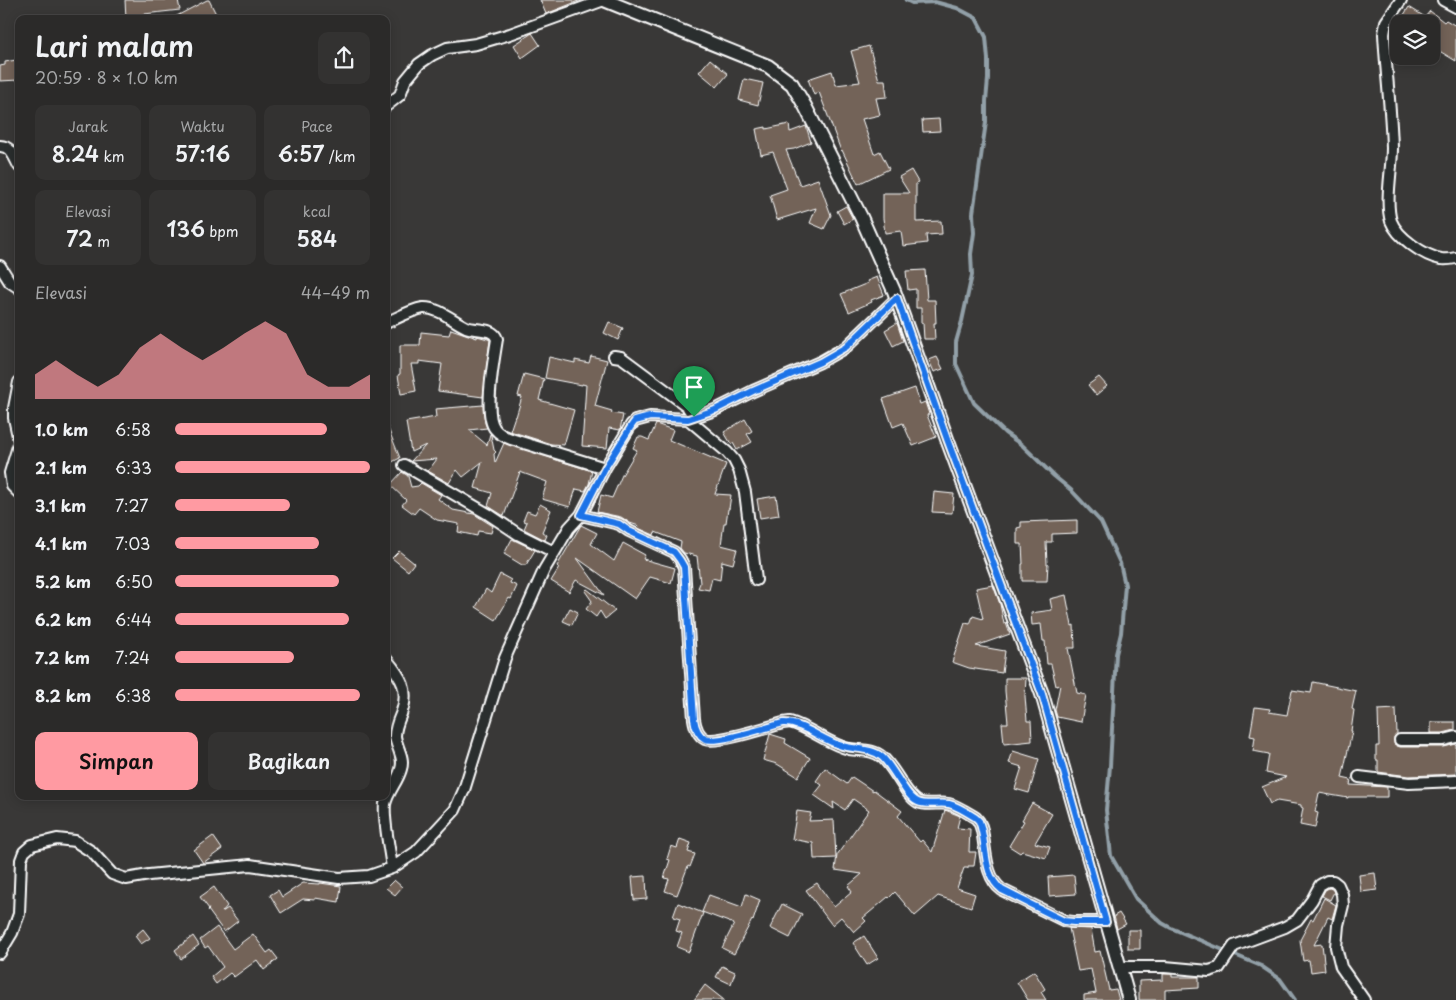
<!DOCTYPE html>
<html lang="id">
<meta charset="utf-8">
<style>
:root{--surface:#2b2a29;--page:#333231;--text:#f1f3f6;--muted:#a6a7a8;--line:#474646;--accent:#ff9aa2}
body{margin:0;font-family:"Playpen Sans",sans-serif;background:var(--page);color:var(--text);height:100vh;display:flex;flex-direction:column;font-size:19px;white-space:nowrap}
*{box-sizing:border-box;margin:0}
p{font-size:16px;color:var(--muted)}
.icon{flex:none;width:28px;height:28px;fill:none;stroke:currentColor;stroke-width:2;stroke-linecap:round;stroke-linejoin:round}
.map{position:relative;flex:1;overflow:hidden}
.side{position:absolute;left:15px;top:15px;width:375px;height:785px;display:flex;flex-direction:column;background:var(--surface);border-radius:10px;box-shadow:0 2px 12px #0003,0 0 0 1px var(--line)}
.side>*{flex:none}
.fabs{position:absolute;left:1390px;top:15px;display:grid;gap:10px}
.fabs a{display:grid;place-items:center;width:50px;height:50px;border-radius:10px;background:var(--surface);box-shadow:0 2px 12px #0003,0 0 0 1px var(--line);font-size:25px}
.pin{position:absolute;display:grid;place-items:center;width:42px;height:42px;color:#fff;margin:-51px -21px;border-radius:50% 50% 50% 0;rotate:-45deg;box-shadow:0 0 5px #0007}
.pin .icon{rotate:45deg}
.round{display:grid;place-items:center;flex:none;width:52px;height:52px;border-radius:10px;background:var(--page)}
.headline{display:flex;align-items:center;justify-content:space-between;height:85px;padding:0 20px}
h1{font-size:28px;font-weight:600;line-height:38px}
.figures{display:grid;grid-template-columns:repeat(3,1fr);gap:8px;height:85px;padding:5px 20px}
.figures div{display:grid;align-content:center;border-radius:10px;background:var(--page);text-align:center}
.figures b{font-size:21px;font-weight:600}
.figures small{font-size:14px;font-weight:400}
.figures p{font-size:14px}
.chart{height:140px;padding:10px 20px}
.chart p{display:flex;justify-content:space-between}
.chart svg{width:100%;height:90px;margin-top:5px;fill:var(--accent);opacity:.7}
.button{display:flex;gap:10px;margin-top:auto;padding:10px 20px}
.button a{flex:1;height:58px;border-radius:10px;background:var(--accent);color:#111;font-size:20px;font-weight:600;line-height:58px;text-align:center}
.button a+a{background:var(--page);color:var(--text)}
ul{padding:0 20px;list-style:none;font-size:16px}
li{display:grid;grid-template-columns:80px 60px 1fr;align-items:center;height:38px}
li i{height:12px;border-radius:6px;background:var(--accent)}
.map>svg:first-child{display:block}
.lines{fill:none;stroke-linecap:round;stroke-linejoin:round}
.stream{stroke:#92a0a8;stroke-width:4}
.building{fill:#736459;stroke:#fff}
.minor-casing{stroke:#fff;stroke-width:14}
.tertiary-casing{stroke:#fff;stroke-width:16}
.minor{stroke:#2a2d2e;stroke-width:10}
.tertiary{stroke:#2a2d2e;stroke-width:12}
.route-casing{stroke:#fff;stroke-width:10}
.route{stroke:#1a73e8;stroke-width:6}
</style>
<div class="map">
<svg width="1456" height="1000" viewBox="0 0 1456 1000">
<rect width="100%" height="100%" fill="#393837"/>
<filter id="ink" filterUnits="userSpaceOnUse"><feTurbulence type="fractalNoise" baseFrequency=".02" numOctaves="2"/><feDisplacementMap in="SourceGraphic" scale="10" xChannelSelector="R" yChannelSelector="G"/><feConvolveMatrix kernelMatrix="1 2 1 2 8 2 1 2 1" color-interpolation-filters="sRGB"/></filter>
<g filter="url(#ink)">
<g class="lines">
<!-- stream -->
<path class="stream" d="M906 0 912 3 935 2 957 8 976 18 986 37 988 59V79L986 101V122L973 213 974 233 971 254 972 275 962 321 956 342V364L974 403 1005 433 1022 445 1054 476 1071 490 1101 522 1120 563 1125 585 1121 633 1116 654 1110 766 1106 810 1111 856 1136 899 1162 923 1171 928 1261 966 1280 979 1295 1000"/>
</g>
<!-- building -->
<path class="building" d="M125 0H178L180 10 144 14V19H126Z
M207 0H209L216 14 207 19H171Z
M540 0H581L546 14Z
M1409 7 1425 17 1430 11 1444 22 1446 20 1456 26V61L1431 46V24H1398Z
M532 33 540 45 522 58 514 45Z
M869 46 879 80H885L887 97 876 98 880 115 862 119 874 154 880 151 889 169 858 184 842 150 841 151 819 92 814 95 808 79 832 71 836 85 860 82 851 51Z
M710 59 728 74 717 87 699 72Z
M16 60 19 80 0 81V66L5 65V62Z
M744 79 763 83 758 105 739 100Z
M939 119 940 131 923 132 922 120Z
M789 124 790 132 806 126 811 142 794 149 786 150 800 185 818 179 831 215 824 229 810 223 816 208 777 220 770 195 787 189 773 152 761 155 756 129 766 127V129Z
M911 170 918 182 916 183V222L941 221 942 234 926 235 927 243 903 246 901 231 885 233 883 218V193H909L899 177Z
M846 206 853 219 844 224 837 211Z
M925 270 927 300H935L936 323H934L935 339H924L923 323H921V308H916V289L908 290 906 271Z
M877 277 884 295 871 300 872 302 849 312 841 294 868 283 867 281Z
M609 322 623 328 618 340 604 333Z
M897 323 903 341 893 346 885 330Z
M451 329 477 338V336L488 339 490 340 483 397 438 391 442 364 419 361V364H411L416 391 401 394 398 375 400 374V345H420L421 332 449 335Z
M591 356 607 360 595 406 612 411 611 413 623 415 620 430 609 428 607 448 582 446 586 385 582 384V385L545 378 549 357 575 363V360L589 363Z
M937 357 943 369 934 372 929 360Z
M524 374 544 379 539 400 574 410 564 445 551 444 510 431 515 416 516 417 522 397 518 396Z
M1099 377 1107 386 1096 395 1088 385Z
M915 388 920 404 925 402 929 414 927 415 936 437 913 446 903 423 893 427 883 399Z
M483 405 485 423 487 428 469 430 487 445 490 434 491 435 494 450 496 452 494 454 495 463 504 443 592 471 589 484 585 491 576 489 570 507 542 499 547 482 520 472 504 516 488 506 492 493 475 488 482 462 463 477 457 470 449 483 428 471 437 459 411 461 426 445 411 452 406 422 436 417 435 409Z
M745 419 752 431 747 434 752 442 737 450 733 443 731 444 724 432Z
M386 423 400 458 386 465Z
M656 424 673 430 669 440 726 464 715 494 731 495 729 509H728L726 523H724L721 545 737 549 733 564 722 561 720 580 712 578 709 590 698 588 700 583 697 556 684 553 680 548 681 542 655 532 654 535 638 528 639 526 630 523 621 517 597 512 601 495 612 498 622 475 637 450 633 448 638 437H642L649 440Z
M402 472 408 476 411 487 418 486 421 483 441 495 438 499 453 510 474 514 493 526 491 533 478 531 477 536 458 532 459 524 437 520 419 508 414 514 402 505 406 500 390 485Z
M934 492 954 494 952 513 932 512Z
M776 496 779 515 760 518 757 499Z
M540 504 551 510 542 532 547 535 545 540 524 529 527 522 523 521 527 511 535 514Z
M1077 520V533L1052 534V542H1046L1047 564H1048L1047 581H1022V564H1023L1022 544H1017V528L1021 527V522Z
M581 525 597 533 591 544 614 561 623 543 645 555 643 559 675 568 671 583 650 577 635 599 577 558 604 595 576 580 569 592 551 581 559 568 557 566Z
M512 539 535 550 526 565H522L504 554Z
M399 551 414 563 408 571 392 558Z
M500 574 511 580 510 583 517 586 511 599 509 598 496 620 476 607 486 589 491 593Z
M993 585 1000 604 1004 624 1006 623 1010 634 976 646 1005 651 1002 673 969 668 952 662 965 623 970 624 973 616 983 619 976 588Z
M587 589 605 603 615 611 605 619 600 611 596 617 586 609 592 601 585 591Z
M1066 595 1072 626 1074 625 1075 648H1068L1077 693 1086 695 1081 722 1057 717 1055 710 1060 685 1056 686 1051 664H1047L1045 641H1043L1041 624 1032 625 1031 613 1052 610 1050 599Z
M570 608 578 612 572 625 563 621Z
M1005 678H1026L1025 696 1027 721H1031L1032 741 1004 744 1002 723H1008L1005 691Z
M1313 682 1356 691 1352 709 1354 710 1351 731H1352L1342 778 1351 780 1350 785 1387 787V797H1348V798L1319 793 1315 812 1318 813 1315 828 1300 825 1303 808 1301 807V805L1277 801 1270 804 1262 787 1286 777 1266 773 1269 754 1253 751 1255 737 1250 736 1255 707 1270 709 1269 712 1287 715 1292 690 1311 693Z
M1396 709 1397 734 1394 737V744L1400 747H1444L1456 744V774L1409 776 1378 772V760H1376V746H1379L1378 710Z
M1431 722H1455V730L1443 733H1431Z
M770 734 786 739 785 743 810 758 798 777 777 764 763 760Z
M1013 751 1039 759 1029 793 1015 789 1022 767 1009 763Z
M825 768 847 784 852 777 873 791 874 790 902 811 898 816 920 842 922 840 932 852 945 810 960 816 957 828 970 829 969 852H976L974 866H968V868H964L957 888 975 894 971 907 938 896 915 916 895 892 889 898 888 897 863 918 866 921 854 932 841 917 832 925 806 890 817 883 834 907 852 892 848 886 862 874 835 870 837 855 869 810 853 799 845 810 833 802 834 809 814 795 822 785 816 781Z
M1032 803 1052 814 1035 843 1050 847 1046 858 1022 851 1020 853 1009 846 1024 821 1022 820Z
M797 811 811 813 809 821 834 820 836 858 814 859 813 843 792 839Z
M213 836 222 849 203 863 194 850Z
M680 839 691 843 688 852 695 854 690 867 688 866 677 895 665 891 669 879 664 878 670 860 667 859 671 846 677 848Z
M1375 873 1377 890 1361 892 1359 875Z
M1074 875 1076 894 1049 896 1048 877Z
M646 876 647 899 634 900 632 877Z
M394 880 402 887 395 895 386 888Z
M303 883 320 884V883L341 886 339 902 315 898V900L303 899 281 913 270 895 278 890 282 897Z
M214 887 227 906 222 912 228 908 238 921 224 932 208 910 209 909 200 897Z
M1329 888 1332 889 1334 892 1330 900 1322 896 1325 890Z
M746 894 760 900 753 921 752 920 734 954 722 948 734 924 702 912 709 895 742 907Z
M1324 898 1336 905 1332 919 1328 917 1314 945 1322 944 1325 970 1311 972 1309 960 1303 961 1300 940 1311 919 1313 920Z
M678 903 703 913 689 952 677 947 682 933 676 931 680 919 673 917Z
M782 904 802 914 790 938 770 928Z
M1119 913 1126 924 1117 929 1114 916Z
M217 927 233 949 253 934 267 953 271 950 278 959 264 970 257 960 234 977 230 973 216 984 211 977 223 967 208 946 205 948 200 940Z
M1069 928 1091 929 1095 952 1100 951 1109 990 1116 989 1119 1000H1084V995L1096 993 1091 969 1078 971Z
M143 929 150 938 141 944 135 936Z
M1128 930H1140V949H1128Z
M193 936 199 945 181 959 175 950Z
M864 936 878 958 867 965 853 943Z
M722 966 735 972 731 984 716 977Z
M1034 971 1045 989 1041 992 1046 1000H1028L1017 982Z
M1163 974H1172V977H1199V988L1165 990V1000H1139V981L1163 980Z
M705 985 724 1000H694Z"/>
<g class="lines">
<defs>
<path id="minor" d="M1401 0 1386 22 1384 34C1386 72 1391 110 1392 148 1392 170 1385 201 1391 221 1397 237 1424 256 1441 259 1446 260 1451 259 1456 258
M1443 0 1456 7
M386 106 400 95 405 81 419 64 432 55 447 48 476 44 510 34 604 0
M0 146C11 146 14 157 19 166
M0 266 10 282 19 288
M386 323C397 318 411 310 423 308 438 307 453 321 466 327 476 331 493 327 497 339 494 359 483 414 495 429 499 434 505 437 511 439L605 468
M614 356 621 357 687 406 694 417
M19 382 14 408V418L19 441
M688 419 727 452 734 460 739 470 745 492 756 580
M19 443 10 473 12 486 19 493
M404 465 488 514 518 534 554 552
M581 515 619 524 629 531 674 552 680 559 684 567 694 719C695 726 698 735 705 739 717 744 768 727 783 723L790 722C811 728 828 744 849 749 861 751 873 749 882 757 895 768 905 795 918 802 927 806 939 802 949 804 958 806 968 813 976 818 981 823 982 829 983 836 986 854 986 878 1002 890L1065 921 1073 922H1106
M386 659C402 678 410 690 401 714 398 721 395 728 395 736 396 747 405 757 401 769 398 781 388 791 385 804 383 819 390 851 392 868
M1400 740H1444L1456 737
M1359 777 1409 783 1456 781
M0 953 12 933 19 914 21 860 24 852 32 845 57 839 75 841 92 852 112 874 126 879 149 875 250 865 339 878 369 876 392 868 416 852 455 810 464 790 505 658 544 570 569 528 581 515 605 468 631 425 635 421 650 417 688 419 715 410 753 391 820 362 846 347 897 298
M1119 967H1165L1209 971 1219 968 1234 946 1285 927 1297 920 1312 900 1320 885 1327 881H1333L1338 885 1342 894 1343 905 1338 925 1336 947 1341 967 1364 1000"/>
<path id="tertiary" d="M604 0 768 66 792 84 805 106 861 217 894 291 947 439 1022 641 1042 694 1129 1000"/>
</defs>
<!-- minor casing -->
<use href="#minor" class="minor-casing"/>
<!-- tertiary casing -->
<use href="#tertiary" class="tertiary-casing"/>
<!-- minor -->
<use href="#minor" class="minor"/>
<!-- tertiary -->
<use href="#tertiary" class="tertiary"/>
</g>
</g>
<g class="lines" filter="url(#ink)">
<defs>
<path id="route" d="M897 298 947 439 1042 694 1106 922H1074L1064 921 1002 890C981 874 988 843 979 821L976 818C968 813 958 806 949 804 939 802 927 806 918 802 905 796 894 768 882 757 871 747 852 750 839 745 821 739 801 722 783 723 768 727 717 744 705 739 698 735 695 726 694 719L684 567 680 560 674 552 629 531 619 524 581 515 605 468 632 425 635 421 650 417 688 419 715 410 753 391 820 362 846 347Z"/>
</defs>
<!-- route casing -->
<use href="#route" class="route-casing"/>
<!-- route -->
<use href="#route" class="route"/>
</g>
</svg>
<div class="fabs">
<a><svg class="icon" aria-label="layers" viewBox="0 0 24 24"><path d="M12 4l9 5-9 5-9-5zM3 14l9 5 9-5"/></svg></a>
</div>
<div class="pin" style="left:694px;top:417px;background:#1e9e55"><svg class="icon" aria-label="arrive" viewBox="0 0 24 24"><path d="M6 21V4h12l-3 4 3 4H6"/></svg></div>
<section class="side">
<div class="headline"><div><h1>Lari malam</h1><p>20:59 · 8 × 1.0 km</p></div><a class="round"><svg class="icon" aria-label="share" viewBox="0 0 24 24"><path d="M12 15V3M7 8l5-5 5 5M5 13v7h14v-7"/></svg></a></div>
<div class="figures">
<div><p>Jarak</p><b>8.24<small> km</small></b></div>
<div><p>Waktu</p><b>57:16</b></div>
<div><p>Pace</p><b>6:57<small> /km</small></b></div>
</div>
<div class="figures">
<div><p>Elevasi</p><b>72<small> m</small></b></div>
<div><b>136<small> bpm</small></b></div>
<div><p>kcal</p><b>584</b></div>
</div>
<div class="chart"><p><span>Elevasi</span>44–49 m</p>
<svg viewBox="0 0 160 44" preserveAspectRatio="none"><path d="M0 44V32L10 25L20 32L30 38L40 32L50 19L60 12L70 19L80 25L90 19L100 12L110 6L120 12L130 32L140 38L150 38L160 32V44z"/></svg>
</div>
<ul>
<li><b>1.0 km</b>6:58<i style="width:78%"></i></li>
<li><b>2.1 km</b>6:33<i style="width:100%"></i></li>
<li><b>3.1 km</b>7:27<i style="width:59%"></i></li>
<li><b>4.1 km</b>7:03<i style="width:74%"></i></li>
<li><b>5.2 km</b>6:50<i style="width:84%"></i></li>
<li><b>6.2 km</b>6:44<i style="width:89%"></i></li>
<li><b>7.2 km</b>7:24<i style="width:61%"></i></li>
<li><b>8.2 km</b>6:38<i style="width:95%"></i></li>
</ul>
<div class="button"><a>Simpan</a><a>Bagikan</a></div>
</section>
</div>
